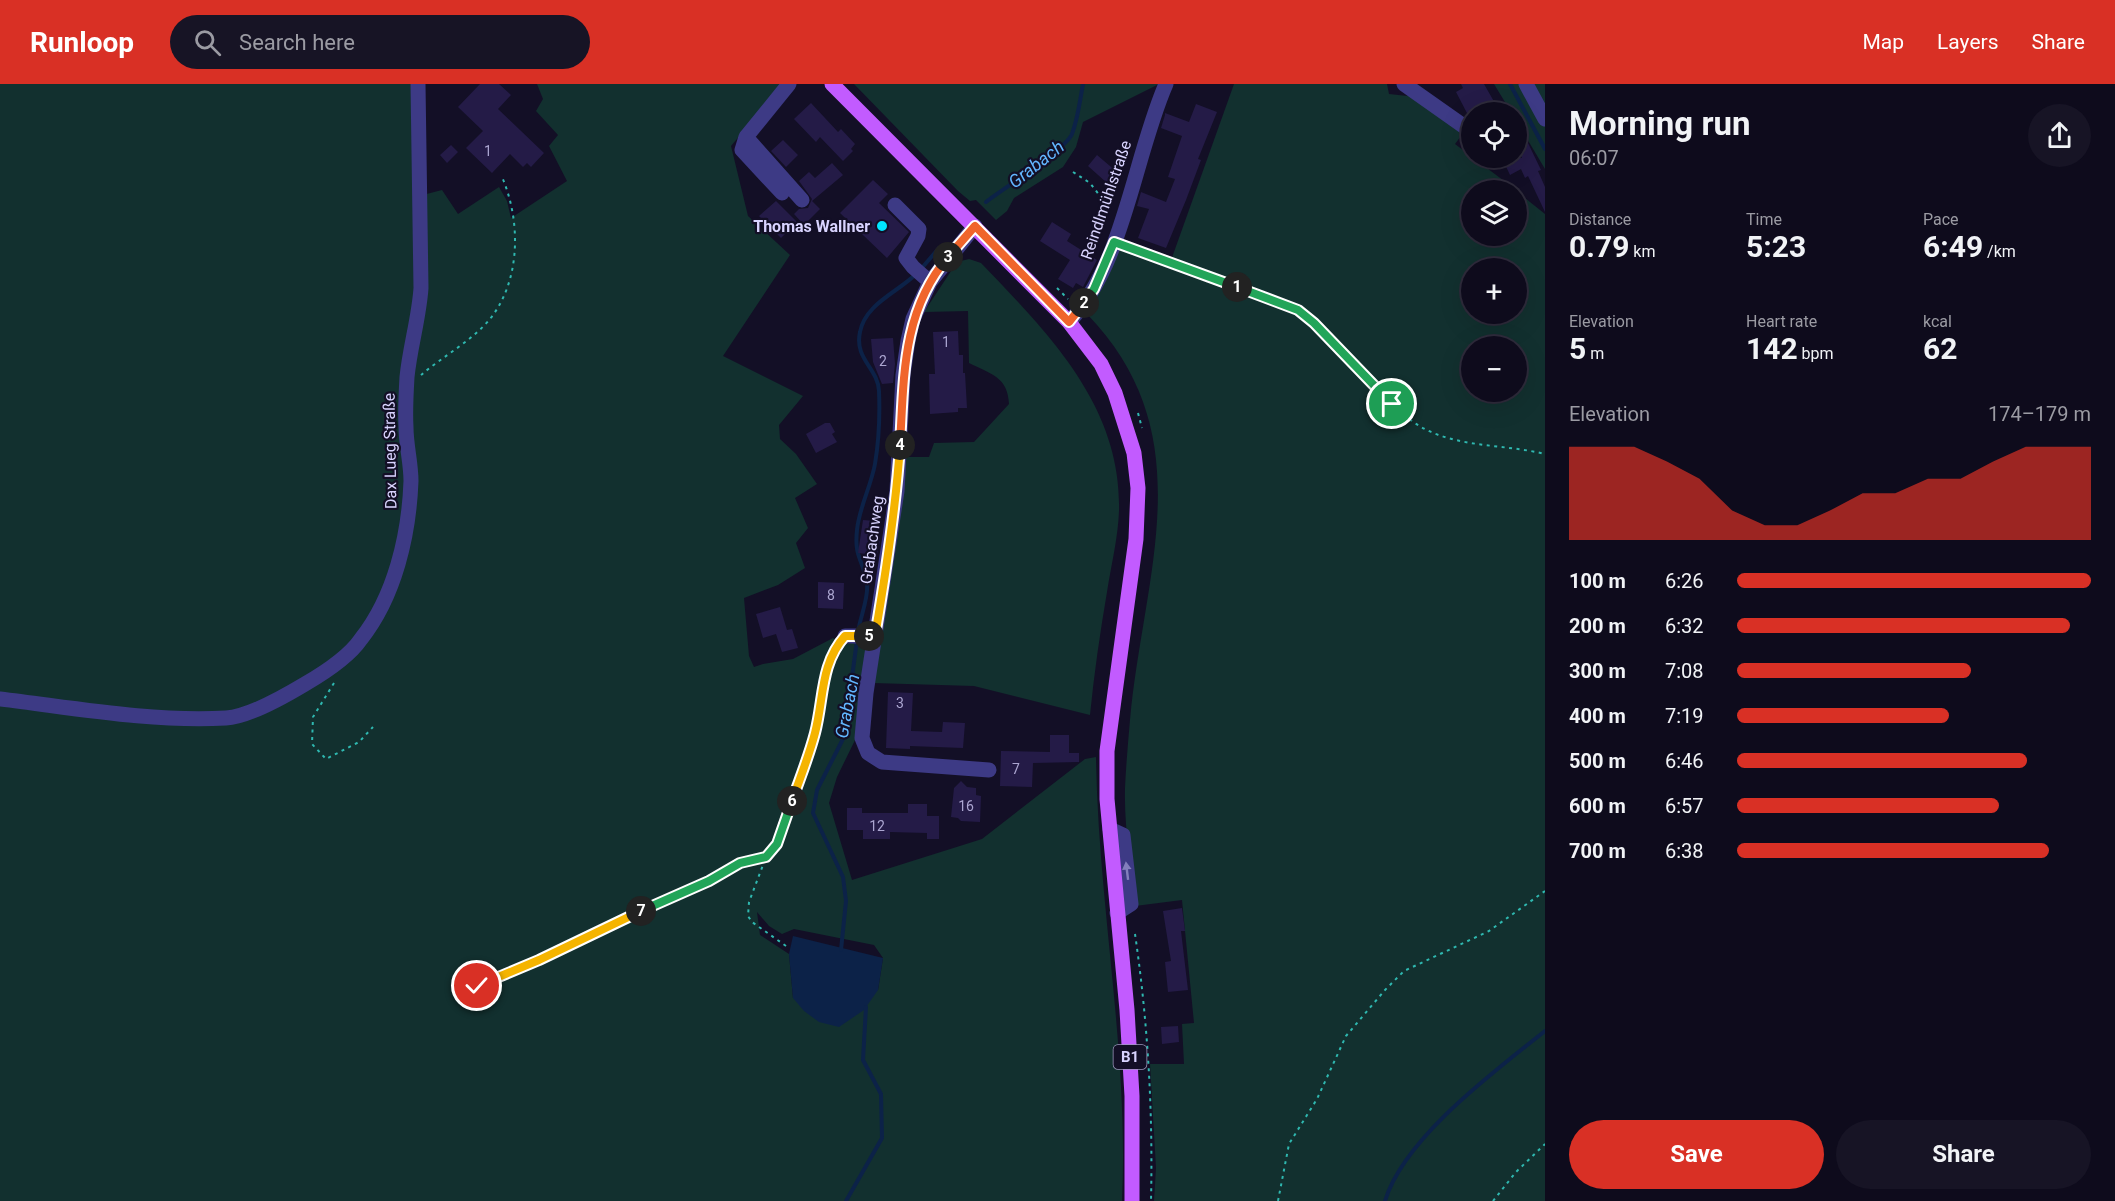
<!DOCTYPE html>
<meta charset="utf-8">
<style>
:root{--surface:#0e0b1c;--page:#171425;--text:#f1f3f6;--muted:#9b9ba3;--line:#2e2b3b;--accent:#d93025}
body{margin:0;font-family:Roboto,sans-serif;background:var(--page);color:var(--text);height:100vh;display:flex;flex-direction:column;font-size:22px;white-space:nowrap}
*{box-sizing:border-box;margin:0}
p{font-size:20px;color:var(--muted)}
.icon{flex:none;width:33px;height:33px;fill:none;stroke:currentColor;stroke-width:2;stroke-linecap:round;stroke-linejoin:round}
.map{position:relative;flex:1;overflow:hidden}
.sheet{display:flex;flex-direction:column;background:var(--surface);width:570px}
.sheet>*{flex:none}
.fabs{position:absolute;left:1461px;top:18px;display:grid;gap:12px}
.fabs a{display:grid;place-items:center;width:66px;height:66px;border-radius:50%;background:var(--surface);box-shadow:0 6px 24px #0002,0 0 0 2px var(--line);font-size:30px}
.pin{position:absolute;display:grid;place-items:center;width:51px;height:51px;color:#fff;margin:-26px;border:3px solid #fff;border-radius:50%;box-shadow:0 2px 6px #0007}
.km{position:absolute;width:30px;height:30px;margin:-15px;border-radius:50%;background:#222;color:#fff;font-size:16px;line-height:30px;text-align:center}
.round{display:grid;place-items:center;flex:none;width:63px;height:63px;border-radius:32px;background:var(--page)}
.headline{display:flex;align-items:center;justify-content:space-between;height:102px;padding:0 24px}
h1{font-size:33px;font-weight:700;line-height:45px}
.figures{display:grid;grid-template-columns:repeat(3,1fr);gap:9px;height:102px;padding:6px 24px}
.figures div{display:grid;align-content:center}
.figures b{font-size:30px;font-weight:700}
.figures small{font-size:16px;font-weight:400}
.figures p{font-size:16px}
.chart{height:168px;padding:12px 24px}
.chart p{display:flex;justify-content:space-between}
.chart svg{width:100%;height:108px;margin-top:6px;fill:var(--accent);opacity:.7}
.cta{display:flex;gap:12px;margin-top:auto;padding:12px 24px}
.cta a{flex:1;height:69px;border-radius:36px;background:var(--accent);color:#fff;font-size:24px;font-weight:700;line-height:69px;text-align:center}
.cta a+a{background:var(--page);color:var(--text)}
ul{padding:0 24px;list-style:none;font-size:20px}
li{display:grid;grid-template-columns:96px 72px 1fr;align-items:center;height:45px}
li i{height:15px;border-radius:8px;background:var(--accent)}
header{display:flex;align-items:center;gap:36px;box-sizing:border-box;height:84px;padding:0 30px;background:var(--accent);color:#fff}
header strong{font-size:28px}
nav{display:flex;gap:33px;margin-inline-start:auto;font-size:21px}
.search{width:420px;height:54px;background:var(--page);display:flex;align-items:center;gap:15px;box-sizing:border-box;padding:0 21px;border-radius:33px;color:var(--muted);font-size:22px}
main{display:flex;flex:1;min-height:0}
.map>svg:first-child{display:block}
.green{fill:#12302f;fill-rule:evenodd}
.water{fill:#0c2248}
.lines{fill:none;stroke-linecap:round;stroke-linejoin:round}
.stream{stroke:#0c2248;stroke-width:4}
.building{fill:#241b47}
.path{stroke:#2fb8b0;stroke-width:2;stroke-dasharray:3 4.5;stroke-linecap:butt}
.minor{stroke:#3d3a85;stroke-width:15}
.major{stroke:#c25bff;stroke-width:15}
.oneway{fill:#837fbc}
.split-1-casing{stroke:#fff;stroke-width:12}
.split-2-casing{stroke:#fff;stroke-width:12}
.split-3-casing{stroke:#fff;stroke-width:12}
.split-4-casing{stroke:#fff;stroke-width:12}
.split-5-casing{stroke:#fff;stroke-width:12}
.split-6-casing{stroke:#fff;stroke-width:12}
.split-7-casing{stroke:#fff;stroke-width:12}
.split-8-casing{stroke:#fff;stroke-width:12}
.split-1{stroke:#22a559;stroke-width:8}
.split-2{stroke:#22a559;stroke-width:8}
.split-3{stroke:#f0652b;stroke-width:8}
.split-4{stroke:#f0652b;stroke-width:8}
.split-5{stroke:#f5b400;stroke-width:8}
.split-6{stroke:#f5b400;stroke-width:8}
.split-7{stroke:#22a559;stroke-width:8}
.split-8{stroke:#f5b400;stroke-width:8}
.poi-dot{fill:#00e5ff;stroke:#130f26;stroke-width:2}
.labels{text-anchor:middle;dominant-baseline:central;stroke-width:4.5;stroke-linejoin:round;paint-order:stroke}
.number-label{font-size:14px;fill:#aca6d1}
.shield{fill:#130f26;stroke:#9e99be;stroke-width:1.5}
.shield-label{font-size:15px;font-weight:bold;fill:#d9d4ff}
.street-label{font-size:16px;fill:#d9d4ff;stroke:#130f26}
.poi-label{font-size:16px;font-weight:bold;fill:#d9d4ff;stroke:#130f26;text-anchor:end}
.water-label{font-size:18px;font-style:italic;fill:#62b6ff;stroke:#130f26}
</style>
<header>
<strong>Runloop</strong>
<div class="search"><svg class="icon" aria-label="search" viewBox="0 0 24 24"><circle cx="10" cy="10" r="6"/><path d="M15 15l6 6"/></svg>Search here</div>
<nav><a>Map</a><a>Layers</a><a>Share</a></nav>
</header>
<main>
<div class="map">
<svg width="1545" height="1117" viewBox="0 0 1545 1117">
<rect width="100%" height="100%" fill="#130f26"/>
<!-- green -->
<path class="green" d="M0 0H413L415 113 442 106 458 130 499 103 507 117 511 134 567 97 549 62 558 51 536 27 543 15 537 0H783L731 62 748 132 790 171 723 272 803 312 779 341 780 355 796 370 817 400 795 414 808 444 796 459 805 484 778 501 744 514 749 572 754 583 763 580 793 575 833 554 843 561 852 559 880 561 905 373H929L934 359 974 358 1009 320C1008 293 991 290 969 279L968 227 924 228 957 178 969 175 981 179C1048 249 1122 322 1119 427 1118 454 1111 482 1107 508 1100 549 1094 590 1090 631L974 602 873 599 856 654 837 693 829 719 852 796 982 755 1085 675 1096 673C1098 821 1129 968 1122 1117H0ZM757 828 769 842 782 850 794 845 874 861 883 874 878 906 793 914 789 870 760 851Z
M854 0H1159L1083 38 1076 63 1063 83 1014 114 1007 127 996 136 976 116 970 117 958 107Z
M1234 0H1387L1389 10 1417 13 1464 48 1455 60 1516 106H1472V152H1516V107L1545 130V1117H1154L1156 1084 1150 980H1184L1182 940 1194 939 1182 816 1135 822C1131 783 1124 743 1125 704 1126 682 1128 659 1130 636 1143 491 1205 352 1087 230L1118 163 1169 182ZM1472 184H1516V230H1472ZM1472 262H1516V308H1472Z
M1494 0H1545V85L1517 38 1516 28H1511Z"/>
<!-- water -->
<path class="water" d="M793 852 883 874 878 906 864 926 839 943 819 938 804 927 793 914 789 870Z"/>
<g class="lines">
<!-- stream -->
<path class="stream" d="M1510 0 1545 65
M986 118C1004 104 1065 66 1072 50 1078 34 1080 16 1083 0
M921 185 939 164
M858 548C860 533 869 514 867 499 863 475 854 474 857 446 859 424 871 402 875 380 879 356 880 331 879 307 878 284 854 275 860 248 865 220 898 208 916 190
M841 866 846 817 843 793 813 729 817 706 844 653 857 556
M846 1117 882 1054 881 1010 863 976 866 923
M1385 1117C1404 1054 1495 987 1545 947"/>
</g>
<!-- building -->
<path class="building" d="M480 0H499L511 11 498 25 544 69 531 83 527 79 523 83 510 70 492 89 466 64 483 47 458 23Z
M1461 0H1484L1500 28H1486L1483 23 1468 31 1456 8 1463 4Z
M811 19 838 48 841 45 855 60 851 65 853 67 843 77 820 53 816 58 794 35Z
M1196 20 1217 28 1198 75 1201 76 1186 116 1166 164 1138 154 1149 125 1137 122 1141 108 1166 118 1175 95 1168 93 1182 52 1161 44 1165 31V29L1189 38Z
M783 56 798 71 786 83 771 67Z
M1528 59 1541 86 1538 87 1545 103V128L1528 92 1525 94 1521 85 1510 91 1502 74H1522L1518 64Z
M451 61 458 68 447 79 440 71Z
M1097 71 1117 88 1107 99 1088 82Z
M832 79 843 91 812 117 820 125 804 141 794 130 799 125 808 124 812 115 799 97 809 88 815 94Z
M873 96 888 110 879 119 909 148 887 174 840 129Z
M776 117 797 138 781 154 759 132Z
M1052 138 1071 150 1067 157 1097 176 1083 203 1076 199 1073 204 1058 195 1070 176 1040 157Z
M958 247 959 271H963V289H965L967 324H958V328L930 330 929 290H935L933 248Z
M893 254 895 280 893 299 882 300 873 278 871 255Z
M825 339H830L835 348 832 350 837 358 816 369 806 350Z
M863 436 875 437 873 456 880 457 877 471 858 469Z
M818 498 844 499 843 525 818 524Z
M780 523 787 546 792 545 798 564 782 568 776 550 763 554 756 530Z
M888 608 913 609 911 647 942 648 943 638 965 639 963 664 910 662V665L886 664Z
M1050 651H1069V669H1079V678L1033 679 1032 703 1000 702 1001 667 1050 668Z
M961 697 967 703 976 704V711L981 712 980 738 961 737 958 734 951 733 954 704Z
M908 720H927V732H939V755H927V749L890 748V755H863V746H847V724H862V729H908Z
M1182 824 1185 847H1181L1188 906 1168 908 1165 878 1171 877 1163 827Z
M1178 942 1179 958 1162 960 1161 943Z"/>
<g class="lines">
<!-- path -->
<path class="path" d="M1073 88 1090 99 1110 125
M1128 163 1298 226C1326 249 1351 277 1376 303 1389 317 1404 333 1421 343 1458 364 1505 360 1545 370
M1057 204 1068 215
M421 291C442 273 473 256 490 235 521 196 521 137 502 93
M1138 329 1142 344
M334 599 313 633 312 660 326 675 359 658 373 643
M1135 850C1148 939 1153 1028 1151 1117
M786 862 752 838 748 832 749 818 766 773 777 760 802 688 815 650 826 583 837 562
M477 901 689 806 740 779 766 773
M1278 1117 1289 1060 1317 1015 1346 952 1385 906 1404 887 1489 847 1545 807
M1493 1117 1516 1088 1545 1060"/>
<!-- minor -->
<path class="minor" d="M789 0 746 53 802 116
M1404 0 1472 48
M1526 0 1545 35
M746 53 742 66 782 109
M895 121 919 145 918 152 906 174 913 183 930 198
M975 142 930 198 913 235 908 257 903 291 897 407 866 609 862 654 868 669 882 678 989 686
M1069 238C1124 180 1134 73 1166 0
M845 552H875
M0 615C75 624 150 638 226 634 249 633 285 612 305 600 324 589 348 574 361 555 395 512 409 451 411 397 411 379 406 361 406 343 405 327 406 310 407 293 410 263 419 234 421 204L418 0
M1110 745 1123 751 1131 820 1117 829"/>
<!-- major -->
<path class="major" d="M832 0 1069 238 1101 280 1115 309 1134 369 1138 404 1136 455 1107 667V715L1127 926 1132 1012V1117"/>
</g>
<!-- one-way arrows -->
<defs><path id="oneway-solid" d="M-6-.8H1V-3.2L6.5 0L1 3.2V.8H-6Z" transform="scale(1.5)"/></defs>
<use class="oneway" href="#oneway-solid" transform="translate(1127 787) rotate(-97)"/>
<g class="lines">
<defs>
<path id="split-1" d="M1237 203 1298 226 1314 239 1392 320"/>
<path id="split-2" d="M1084 219 1094 205 1114 158 1237 203"/>
<path id="split-3" d="M948 173 975 142 1069 238 1084 219"/>
<path id="split-4" d="M900 361C904 293 902 227 948 173"/>
<path id="split-5" d="M869 552H875C886 488 896 425 900 361"/>
<path id="split-6" d="M792 717C800 694 809 672 815 649 824 615 820 580 845 552H869"/>
<path id="split-7" d="M641 827 709 797 740 779 766 773 777 760 792 717"/>
<path id="split-8" d="M477 902 539 876 641 827"/>
</defs>
<!-- split-1 casing -->
<use href="#split-1" class="split-1-casing"/>
<!-- split-2 casing -->
<use href="#split-2" class="split-2-casing"/>
<!-- split-3 casing -->
<use href="#split-3" class="split-3-casing"/>
<!-- split-4 casing -->
<use href="#split-4" class="split-4-casing"/>
<!-- split-5 casing -->
<use href="#split-5" class="split-5-casing"/>
<!-- split-6 casing -->
<use href="#split-6" class="split-6-casing"/>
<!-- split-7 casing -->
<use href="#split-7" class="split-7-casing"/>
<!-- split-8 casing -->
<use href="#split-8" class="split-8-casing"/>
<!-- split-1 -->
<use href="#split-1" class="split-1"/>
<!-- split-2 -->
<use href="#split-2" class="split-2"/>
<!-- split-3 -->
<use href="#split-3" class="split-3"/>
<!-- split-4 -->
<use href="#split-4" class="split-4"/>
<!-- split-5 -->
<use href="#split-5" class="split-5"/>
<!-- split-6 -->
<use href="#split-6" class="split-6"/>
<!-- split-7 -->
<use href="#split-7" class="split-7"/>
<!-- split-8 -->
<use href="#split-8" class="split-8"/>
</g>
<!-- markers -->
<circle class="poi-dot" cx="882" cy="142" r="6"/>
<g class="labels">
<!-- number labels -->
<g class="number-label">
<text x="488" y="67">1</text>
<text x="946" y="258">1</text>
<text x="883" y="277">2</text>
<text x="831" y="511">8</text>
<text x="900" y="619">3</text>
<text x="1016" y="685">7</text>
<text x="966" y="722">16</text>
<text x="877" y="742">12</text>
</g>
<!-- shield labels -->
<rect class="shield" x="1113.5" y="961" width="33" height="24" rx="4.5"/>
<g class="shield-label">
<text x="1130" y="973">B1</text>
</g>
<!-- street labels -->
<g class="street-label">
<text transform="translate(1106 116) rotate(-71)">Reindlmühlstraße</text>
<text transform="translate(390 367) rotate(-91)">Dax Lueg Straße</text>
<text transform="translate(872 456) rotate(-82)">Grabachweg</text>
</g>
<!-- poi labels -->
<g class="poi-label">
<text x="870" y="142">Thomas Wallner</text>
</g>
<!-- water labels -->
<g class="water-label">
<text transform="translate(1036 80) rotate(-38)">Grabach</text>
<text transform="translate(847 622) rotate(-79)">Grabach</text>
</g>
</g>
</svg>
<div class="fabs">
<a><svg class="icon" aria-label="locate" viewBox="0 0 24 24"><circle cx="12" cy="12" r="6"/><path d="M12 2v4M12 18v4M2 12h4M18 12h4"/></svg></a>
<a><svg class="icon" aria-label="layers" viewBox="0 0 24 24"><path d="M12 4l9 5-9 5-9-5zM3 14l9 5 9-5"/></svg></a>
<a>+</a>
<a>−</a>
</div>
<div class="pin" style="left:1392px;top:320px;background:#1e9e55"><svg class="icon" aria-label="arrive" viewBox="0 0 24 24"><path d="M6 21V4h12l-3 4 3 4H6"/></svg></div>
<div class="pin" style="left:477px;top:902px;background:#d93025"><svg class="icon" aria-label="check" viewBox="0 0 24 24"><path d="M5 12l5 5 9-10"/></svg></div>
<b class="km" style="left:1237px;top:203px">1</b>
<b class="km" style="left:1084px;top:219px">2</b>
<b class="km" style="left:948px;top:173px">3</b>
<b class="km" style="left:900px;top:361px">4</b>
<b class="km" style="left:869px;top:552px">5</b>
<b class="km" style="left:792px;top:717px">6</b>
<b class="km" style="left:641px;top:827px">7</b>
</div>
<section class="sheet">
<div class="headline"><div><h1>Morning run</h1><p>06:07</p></div><a class="round"><svg class="icon" aria-label="share" viewBox="0 0 24 24"><path d="M12 15V3M7 8l5-5 5 5M5 13v7h14v-7"/></svg></a></div>
<div class="figures">
<div><p>Distance</p><b>0.79<small> km</small></b></div>
<div><p>Time</p><b>5:23</b></div>
<div><p>Pace</p><b>6:49<small> /km</small></b></div>
</div>
<div class="figures">
<div><p>Elevation</p><b>5<small> m</small></b></div>
<div><p>Heart rate</p><b>142<small> bpm</small></b></div>
<div><p>kcal</p><b>62</b></div>
</div>
<div class="chart"><p><span>Elevation</span>174–179 m</p>
<svg viewBox="0 0 160 44" preserveAspectRatio="none"><path d="M0 44V6L10 6L20 6L30 12L40 19L50 32L60 38L70 38L80 32L90 25L100 25L110 19L120 19L130 12L140 6L150 6L160 6V44z"/></svg>
</div>
<ul>
<li><b>100 m</b>6:26<i style="width:100%"></i></li>
<li><b>200 m</b>6:32<i style="width:94%"></i></li>
<li><b>300 m</b>7:08<i style="width:66%"></i></li>
<li><b>400 m</b>7:19<i style="width:60%"></i></li>
<li><b>500 m</b>6:46<i style="width:82%"></i></li>
<li><b>600 m</b>6:57<i style="width:74%"></i></li>
<li><b>700 m</b>6:38<i style="width:88%"></i></li>
</ul>
<div class="cta"><a>Save</a><a>Share</a></div>
</section>
</main>
